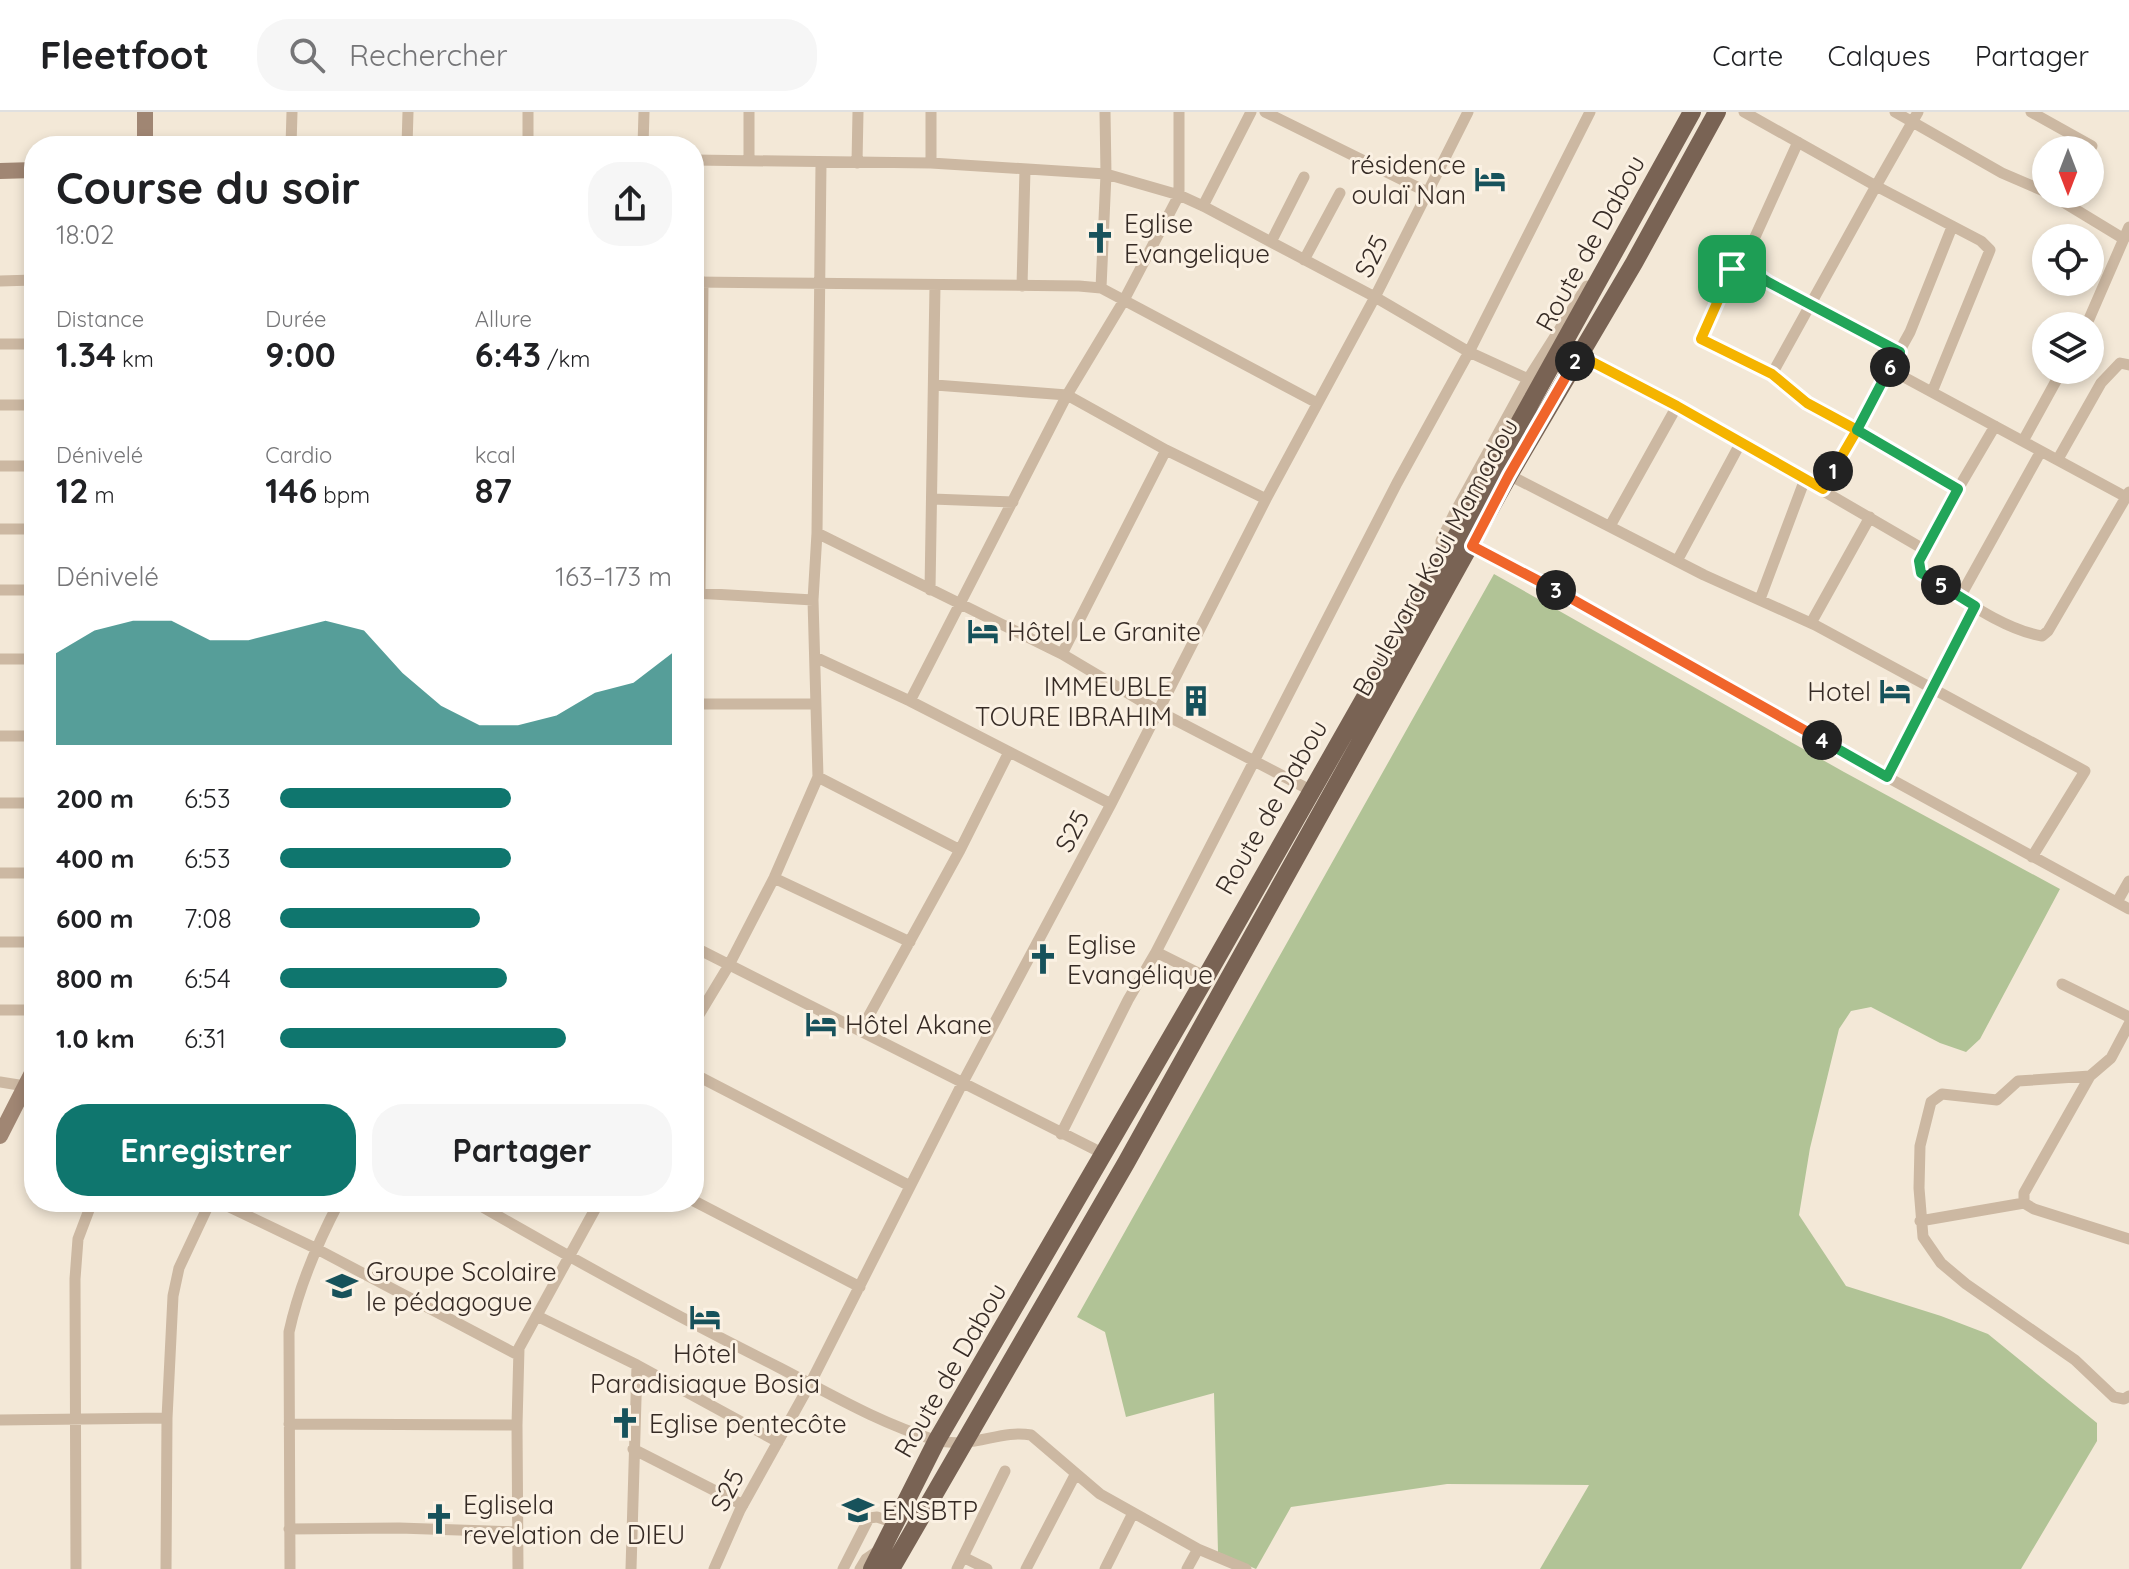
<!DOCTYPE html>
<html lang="fr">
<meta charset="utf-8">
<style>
:root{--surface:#fff;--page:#f6f6f6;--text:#202124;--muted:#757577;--line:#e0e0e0;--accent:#0f766e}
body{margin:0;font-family:Quicksand,sans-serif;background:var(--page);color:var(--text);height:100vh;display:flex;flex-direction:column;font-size:30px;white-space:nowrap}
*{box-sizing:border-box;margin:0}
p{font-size:26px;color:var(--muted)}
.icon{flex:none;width:44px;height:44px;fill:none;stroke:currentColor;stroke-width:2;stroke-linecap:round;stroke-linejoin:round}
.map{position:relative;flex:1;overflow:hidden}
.side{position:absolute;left:24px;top:24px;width:680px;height:1076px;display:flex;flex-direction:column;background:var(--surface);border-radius:32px;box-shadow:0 4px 12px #0003}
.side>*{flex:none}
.needle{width:52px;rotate:180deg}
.tools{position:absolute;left:2032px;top:24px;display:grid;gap:16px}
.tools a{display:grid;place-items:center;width:72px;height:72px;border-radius:50%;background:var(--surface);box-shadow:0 4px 12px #0003;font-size:40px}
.pin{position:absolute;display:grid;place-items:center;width:68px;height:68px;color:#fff;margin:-34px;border-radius:16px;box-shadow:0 4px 12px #0006}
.km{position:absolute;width:40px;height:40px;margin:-20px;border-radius:50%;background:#222;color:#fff;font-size:22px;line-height:40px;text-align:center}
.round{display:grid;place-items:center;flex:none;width:84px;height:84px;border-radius:32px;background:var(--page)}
.summary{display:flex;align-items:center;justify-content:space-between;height:136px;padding:0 32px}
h1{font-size:44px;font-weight:700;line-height:60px}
.figures{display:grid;grid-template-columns:repeat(3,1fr);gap:12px;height:136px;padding:8px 32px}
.figures div{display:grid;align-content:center}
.figures b{font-size:34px;font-weight:700}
.figures small{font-size:22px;font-weight:400}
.figures p{font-size:22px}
.chart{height:224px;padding:16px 32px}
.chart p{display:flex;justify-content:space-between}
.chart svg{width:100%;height:144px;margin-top:8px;fill:var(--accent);opacity:.7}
.action{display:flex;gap:16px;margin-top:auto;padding:16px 32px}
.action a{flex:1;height:92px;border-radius:32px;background:var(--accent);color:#fff;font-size:32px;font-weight:700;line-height:92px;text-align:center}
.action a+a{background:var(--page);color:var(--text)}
ul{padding:0 32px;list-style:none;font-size:26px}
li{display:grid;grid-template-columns:128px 96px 1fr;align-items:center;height:60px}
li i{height:20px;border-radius:10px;background:var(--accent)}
header{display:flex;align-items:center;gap:48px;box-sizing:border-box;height:112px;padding:0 40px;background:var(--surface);border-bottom:2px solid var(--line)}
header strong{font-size:38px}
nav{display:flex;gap:44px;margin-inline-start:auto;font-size:28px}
.search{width:560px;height:72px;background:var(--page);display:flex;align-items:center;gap:20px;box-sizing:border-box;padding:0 28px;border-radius:32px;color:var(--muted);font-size:30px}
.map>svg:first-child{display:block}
.green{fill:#b1c396}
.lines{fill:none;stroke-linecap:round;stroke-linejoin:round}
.street{stroke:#ccb8a2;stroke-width:11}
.secondary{stroke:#a08673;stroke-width:16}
.primary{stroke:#796354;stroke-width:18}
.split-1-casing{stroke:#fff;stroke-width:16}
.split-2-casing{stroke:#fff;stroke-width:16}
.split-3-casing{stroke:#fff;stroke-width:16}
.split-4-casing{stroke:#fff;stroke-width:16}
.split-5-casing{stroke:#fff;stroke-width:16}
.split-6-casing{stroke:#fff;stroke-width:16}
.split-7-casing{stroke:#fff;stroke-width:16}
.split-1{stroke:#f5b400;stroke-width:10}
.split-2{stroke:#f5b400;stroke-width:10}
.split-3{stroke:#f0652b;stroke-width:10}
.split-4{stroke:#f0652b;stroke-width:10}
.split-5{stroke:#22a559;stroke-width:10}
.split-6{stroke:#22a559;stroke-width:10}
.split-7{stroke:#22a559;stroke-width:10}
.labels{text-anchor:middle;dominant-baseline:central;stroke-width:6;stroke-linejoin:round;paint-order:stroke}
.poi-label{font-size:26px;fill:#362b25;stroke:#fbf1e3;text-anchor:start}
.street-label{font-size:26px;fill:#362b25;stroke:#fbf1e3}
</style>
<header>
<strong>Fleetfoot</strong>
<div class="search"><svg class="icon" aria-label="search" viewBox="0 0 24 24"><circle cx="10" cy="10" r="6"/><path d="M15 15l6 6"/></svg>Rechercher</div>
<nav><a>Carte</a><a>Calques</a><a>Partager</a></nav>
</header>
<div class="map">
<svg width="2129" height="1457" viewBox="0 0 2129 1457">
<rect width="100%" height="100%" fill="#f3e8d7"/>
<!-- green -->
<path class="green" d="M1494 462 1844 660 2060 777 1980 927 1966 940 1940 931 1871 895 1851 899 1839 917 1810 1036 1799 1103 1846 1174 1941 1204 1988 1222 2097 1311V1329L2021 1457H1540L1589 1373 1447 1372 1291 1395 1256 1457 1218 1440 1214 1281 1126 1305 1105 1220 1077 1205Z"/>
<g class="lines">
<!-- street -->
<path class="street" d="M1265 0 1427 80
M1744 0 1876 74 1918 0
M1895 0 2002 61 2046 80
M2031 0 2092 34
M1798 30 1755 125 1747 141 1732 157 1701 227 1772 262 1807 291 1958 377 1919 449 1921 461C1956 482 2001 517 2042 524L2048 519 2129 380
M291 34 292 0
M407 34 408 0
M528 34V0
M643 34 644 0
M694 48 931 51 1106 62 1179 83 1203 94 1375 185 1469 240 1528 267
M749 48V0
M857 51 858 0
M931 51V0
M2050 82 2124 127
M1203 94 1251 0
M1271 130 1304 65
M1304 148 1340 81
M1740 150 1768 170 1900 240
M0 169 34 168
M694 170 1079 174 1101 176 1317 291
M1022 174 1025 57
M1101 176 1106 62 1105 0
M2086 214 2129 115
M0 232H34
M1579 243 1677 294 1925 438
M1889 257 2126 385
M1772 262 1876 74 1981 129 1990 138 1932 280
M935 273 1067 283 1166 338 1266 387
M0 293H34
M2023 329 2062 258
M2058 347 2101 271 2120 251 2129 253
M0 354H34
M1509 363 1704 463 1815 513 2085 659 2032 745
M1823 377 1910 220 1952 115
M1958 377 1995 314
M932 387 1013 390
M1610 414 1677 294
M0 417H34
M817 421 1062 542 1158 599 1310 678
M1472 434 1654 531 1887 665 2129 797
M1442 446 1441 429 1454 402 1528 267 1587 174
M1677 449 1741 330
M0 478H34
M930 478 935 173
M695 481 813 488
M700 481 703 170
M1960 485 2041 339
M1760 487 1805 367
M1811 511 1870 405
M1062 542 1166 338
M815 545 910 589 1111 692
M0 547H34
M910 589 1067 283 1123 190 1179 83V0
M694 592H815
M0 624H34
M818 665 960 738
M1887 665 1975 494
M0 691H34
M0 761H34
M774 766 910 830
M2117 790 2129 769
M0 830H34
M694 835 1102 1041
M1156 840 1206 865
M2062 872 2129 905
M0 898H34
M694 911 729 853 774 766 818 665 813 488 817 421 821 51
M2129 912 2111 946 2090 964 2018 969 1997 988 1942 982 1931 990 1920 1034 1919 1076 1923 1125 1941 1151 1966 1172 2075 1248 2114 1285 2124 1287 2129 1284
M861 918 960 738 1009 640
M694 962 910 1074
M2090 964 2024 1081V1091L2034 1097 2129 1127
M0 970 25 974
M19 985 34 994
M1061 1022 1128 888 1156 840 1397 371 1469 240 1590 0
M694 1089 860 1175
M219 1090 315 1136 518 1243
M474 1090C574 1148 676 1204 780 1256 830 1282 881 1312 935 1328 972 1338 1000 1317 1031 1323L1100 1382 1198 1437 1246 1457
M1920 1109 2024 1091
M537 1204 637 1253 778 1330
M0 1308 167 1306
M289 1312 517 1313
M633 1337 743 1393
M289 1417 399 1416 518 1420
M963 1445 987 1457
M76 1457 75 1167 78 1127 92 1090
M166 1457 167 1306 173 1184 179 1156 210 1090
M290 1457 289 1220C299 1174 317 1132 339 1090
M518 1457 517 1313 519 1236 599 1090
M631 1457 637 1253
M714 1457 740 1398 810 1272 962 972 1111 692 1266 387 1375 185 1468 0
M843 1457 869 1406 877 1405 895 1411
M860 1457 866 1447 879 1438
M957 1457 1005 1359
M1026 1457 1075 1363
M1105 1457 1133 1401
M1187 1457 1198 1437"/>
<!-- secondary -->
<path class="secondary" d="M145 34V0
M0 59 34 58
M0 1024 34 957"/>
<!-- primary -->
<path class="primary" d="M872 1457 937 1328 1206 865 1442 450 1692 0
M891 1457 1126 1051 1509 363 1634 151 1717 0"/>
</g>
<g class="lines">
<defs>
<path id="split-1" d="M1732 157 1701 227 1772 262 1807 291 1857 318 1833 359"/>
<path id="split-2" d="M1575 249 1579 243 1677 294 1823 377 1833 359"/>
<path id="split-3" d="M1556 478 1472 434 1509 363 1575 249"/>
<path id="split-4" d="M1556 478 1822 628"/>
<path id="split-5" d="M1822 628 1887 665 1975 494 1941 473"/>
<path id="split-6" d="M1890 255 1857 318 1958 377 1919 449 1921 461 1941 473"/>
<path id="split-7" d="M1732 157 1740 150 1768 170 1900 240 1890 255"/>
</defs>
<!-- split-1 casing -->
<use href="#split-1" class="split-1-casing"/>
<!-- split-2 casing -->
<use href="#split-2" class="split-2-casing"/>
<!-- split-3 casing -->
<use href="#split-3" class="split-3-casing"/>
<!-- split-4 casing -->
<use href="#split-4" class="split-4-casing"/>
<!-- split-5 casing -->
<use href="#split-5" class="split-5-casing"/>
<!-- split-6 casing -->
<use href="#split-6" class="split-6-casing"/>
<!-- split-7 casing -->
<use href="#split-7" class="split-7-casing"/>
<!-- split-1 -->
<use href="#split-1" class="split-1"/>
<!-- split-2 -->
<use href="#split-2" class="split-2"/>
<!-- split-3 -->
<use href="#split-3" class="split-3"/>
<!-- split-4 -->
<use href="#split-4" class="split-4"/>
<!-- split-5 -->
<use href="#split-5" class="split-5"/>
<!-- split-6 -->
<use href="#split-6" class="split-6"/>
<!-- split-7 -->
<use href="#split-7" class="split-7"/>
</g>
<!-- icons -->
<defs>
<symbol id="hotel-bare" viewBox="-9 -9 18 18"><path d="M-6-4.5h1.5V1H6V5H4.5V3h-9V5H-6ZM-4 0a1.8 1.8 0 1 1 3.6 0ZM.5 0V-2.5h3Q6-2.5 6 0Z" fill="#17525b" stroke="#fbf1e3" stroke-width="2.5" paint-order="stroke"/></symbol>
<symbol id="church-bare" viewBox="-9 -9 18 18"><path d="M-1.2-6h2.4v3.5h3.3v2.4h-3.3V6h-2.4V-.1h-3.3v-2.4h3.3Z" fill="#17525b" stroke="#fbf1e3" stroke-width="2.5" paint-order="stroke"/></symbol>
<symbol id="building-bare" viewBox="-9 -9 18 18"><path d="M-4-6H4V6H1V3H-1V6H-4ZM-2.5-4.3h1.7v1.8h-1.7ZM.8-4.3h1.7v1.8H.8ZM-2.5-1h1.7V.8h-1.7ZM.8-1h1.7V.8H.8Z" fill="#17525b" stroke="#fbf1e3" stroke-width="2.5" paint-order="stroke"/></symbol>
<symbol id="school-bare" viewBox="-9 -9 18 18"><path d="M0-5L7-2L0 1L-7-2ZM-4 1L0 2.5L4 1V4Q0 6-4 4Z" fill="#17525b" stroke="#fbf1e3" stroke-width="2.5" paint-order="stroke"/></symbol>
<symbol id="university-bare" viewBox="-9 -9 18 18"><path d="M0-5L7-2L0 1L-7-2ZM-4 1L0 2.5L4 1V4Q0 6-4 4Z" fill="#17525b" stroke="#fbf1e3" stroke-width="2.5" paint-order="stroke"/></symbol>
</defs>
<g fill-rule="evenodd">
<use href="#hotel-bare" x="1468" y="45" width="44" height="44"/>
<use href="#church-bare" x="1078" y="104" width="44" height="44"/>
<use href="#hotel-bare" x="961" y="497" width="44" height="44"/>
<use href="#hotel-bare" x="1873" y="557" width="44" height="44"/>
<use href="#building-bare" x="1174" y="567" width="44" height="44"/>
<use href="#church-bare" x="1021" y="825" width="44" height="44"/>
<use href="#hotel-bare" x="799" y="890" width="44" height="44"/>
<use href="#school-bare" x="320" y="1152" width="44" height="44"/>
<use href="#hotel-bare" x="683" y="1183" width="44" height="44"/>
<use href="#church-bare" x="603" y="1289" width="44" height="44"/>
<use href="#university-bare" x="836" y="1376" width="44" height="44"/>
<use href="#church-bare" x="417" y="1385" width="44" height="44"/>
</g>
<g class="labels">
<!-- poi labels -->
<g class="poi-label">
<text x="1466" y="52" text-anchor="end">résidence<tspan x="1466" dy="30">oulaï Nan</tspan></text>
<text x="1124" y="111">Eglise<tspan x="1124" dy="30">Evangelique</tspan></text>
<text x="1007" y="519">Hôtel Le Granite</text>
<text x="1172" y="574" text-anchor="end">IMMEUBLE<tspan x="1172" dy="30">TOURE IBRAHIM</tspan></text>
<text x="1871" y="579" text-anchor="end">Hotel</text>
<text x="1067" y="832">Eglise<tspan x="1067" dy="30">Evangélique</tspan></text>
<text x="845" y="912">Hôtel Akane</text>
<text x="366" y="1159">Groupe Scolaire<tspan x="366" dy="30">le pédagogue</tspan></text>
<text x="705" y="1241" text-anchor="middle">Hôtel<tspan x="705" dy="30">Paradisiaque Bosia</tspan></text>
<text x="649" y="1311">Eglise pentecôte</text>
<text x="463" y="1392">Eglisela<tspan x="463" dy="30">revelation de DIEU</tspan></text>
<text x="882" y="1398">ENSBTP</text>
</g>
<!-- street labels -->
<g class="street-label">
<text transform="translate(1590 131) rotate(-61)">Route de Dabou</text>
<text transform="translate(1371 144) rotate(-64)">S25</text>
<text transform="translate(1435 445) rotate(-61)">Boulevard Koui Mamadou</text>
<text transform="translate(1271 695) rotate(-60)">Route de Dabou</text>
<text transform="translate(1072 719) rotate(-62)">S25</text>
<text transform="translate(950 1258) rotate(-60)">Route de Dabou</text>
<text transform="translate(727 1378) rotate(-63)">S25</text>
</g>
</g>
</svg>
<div class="tools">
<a><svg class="needle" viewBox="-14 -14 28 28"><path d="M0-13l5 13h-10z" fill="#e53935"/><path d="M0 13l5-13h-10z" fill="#757577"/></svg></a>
<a><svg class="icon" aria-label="locate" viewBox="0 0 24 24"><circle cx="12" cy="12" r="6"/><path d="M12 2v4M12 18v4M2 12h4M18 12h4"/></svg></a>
<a><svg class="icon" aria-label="layers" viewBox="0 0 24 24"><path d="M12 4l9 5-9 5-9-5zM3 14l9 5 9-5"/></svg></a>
</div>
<div class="pin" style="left:1732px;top:157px;background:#1e9e55"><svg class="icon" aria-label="arrive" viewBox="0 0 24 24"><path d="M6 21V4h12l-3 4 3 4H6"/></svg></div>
<b class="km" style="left:1833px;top:359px">1</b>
<b class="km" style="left:1575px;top:249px">2</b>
<b class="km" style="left:1556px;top:478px">3</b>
<b class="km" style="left:1822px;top:628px">4</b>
<b class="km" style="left:1941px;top:473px">5</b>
<b class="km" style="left:1890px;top:255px">6</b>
<section class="side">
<div class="summary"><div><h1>Course du soir</h1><p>18:02</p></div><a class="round"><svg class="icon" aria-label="share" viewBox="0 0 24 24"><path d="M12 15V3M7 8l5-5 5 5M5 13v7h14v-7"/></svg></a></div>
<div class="figures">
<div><p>Distance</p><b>1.34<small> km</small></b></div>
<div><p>Durée</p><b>9:00</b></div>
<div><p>Allure</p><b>6:43<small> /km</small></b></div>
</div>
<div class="figures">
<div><p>Dénivelé</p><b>12<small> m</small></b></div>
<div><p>Cardio</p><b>146<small> bpm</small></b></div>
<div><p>kcal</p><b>87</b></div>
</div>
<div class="chart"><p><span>Dénivelé</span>163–173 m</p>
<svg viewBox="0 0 160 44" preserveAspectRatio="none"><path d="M0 44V16L10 9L20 6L30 6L40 12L50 12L60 9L70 6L80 9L90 22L100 32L110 38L120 38L130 35L140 28L150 25L160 16V44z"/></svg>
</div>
<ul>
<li><b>200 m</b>6:53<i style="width:59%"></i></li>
<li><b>400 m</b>6:53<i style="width:59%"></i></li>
<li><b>600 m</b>7:08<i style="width:51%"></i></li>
<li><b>800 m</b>6:54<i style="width:58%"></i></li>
<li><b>1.0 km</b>6:31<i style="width:73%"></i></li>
</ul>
<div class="action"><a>Enregistrer</a><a>Partager</a></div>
</section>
</div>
